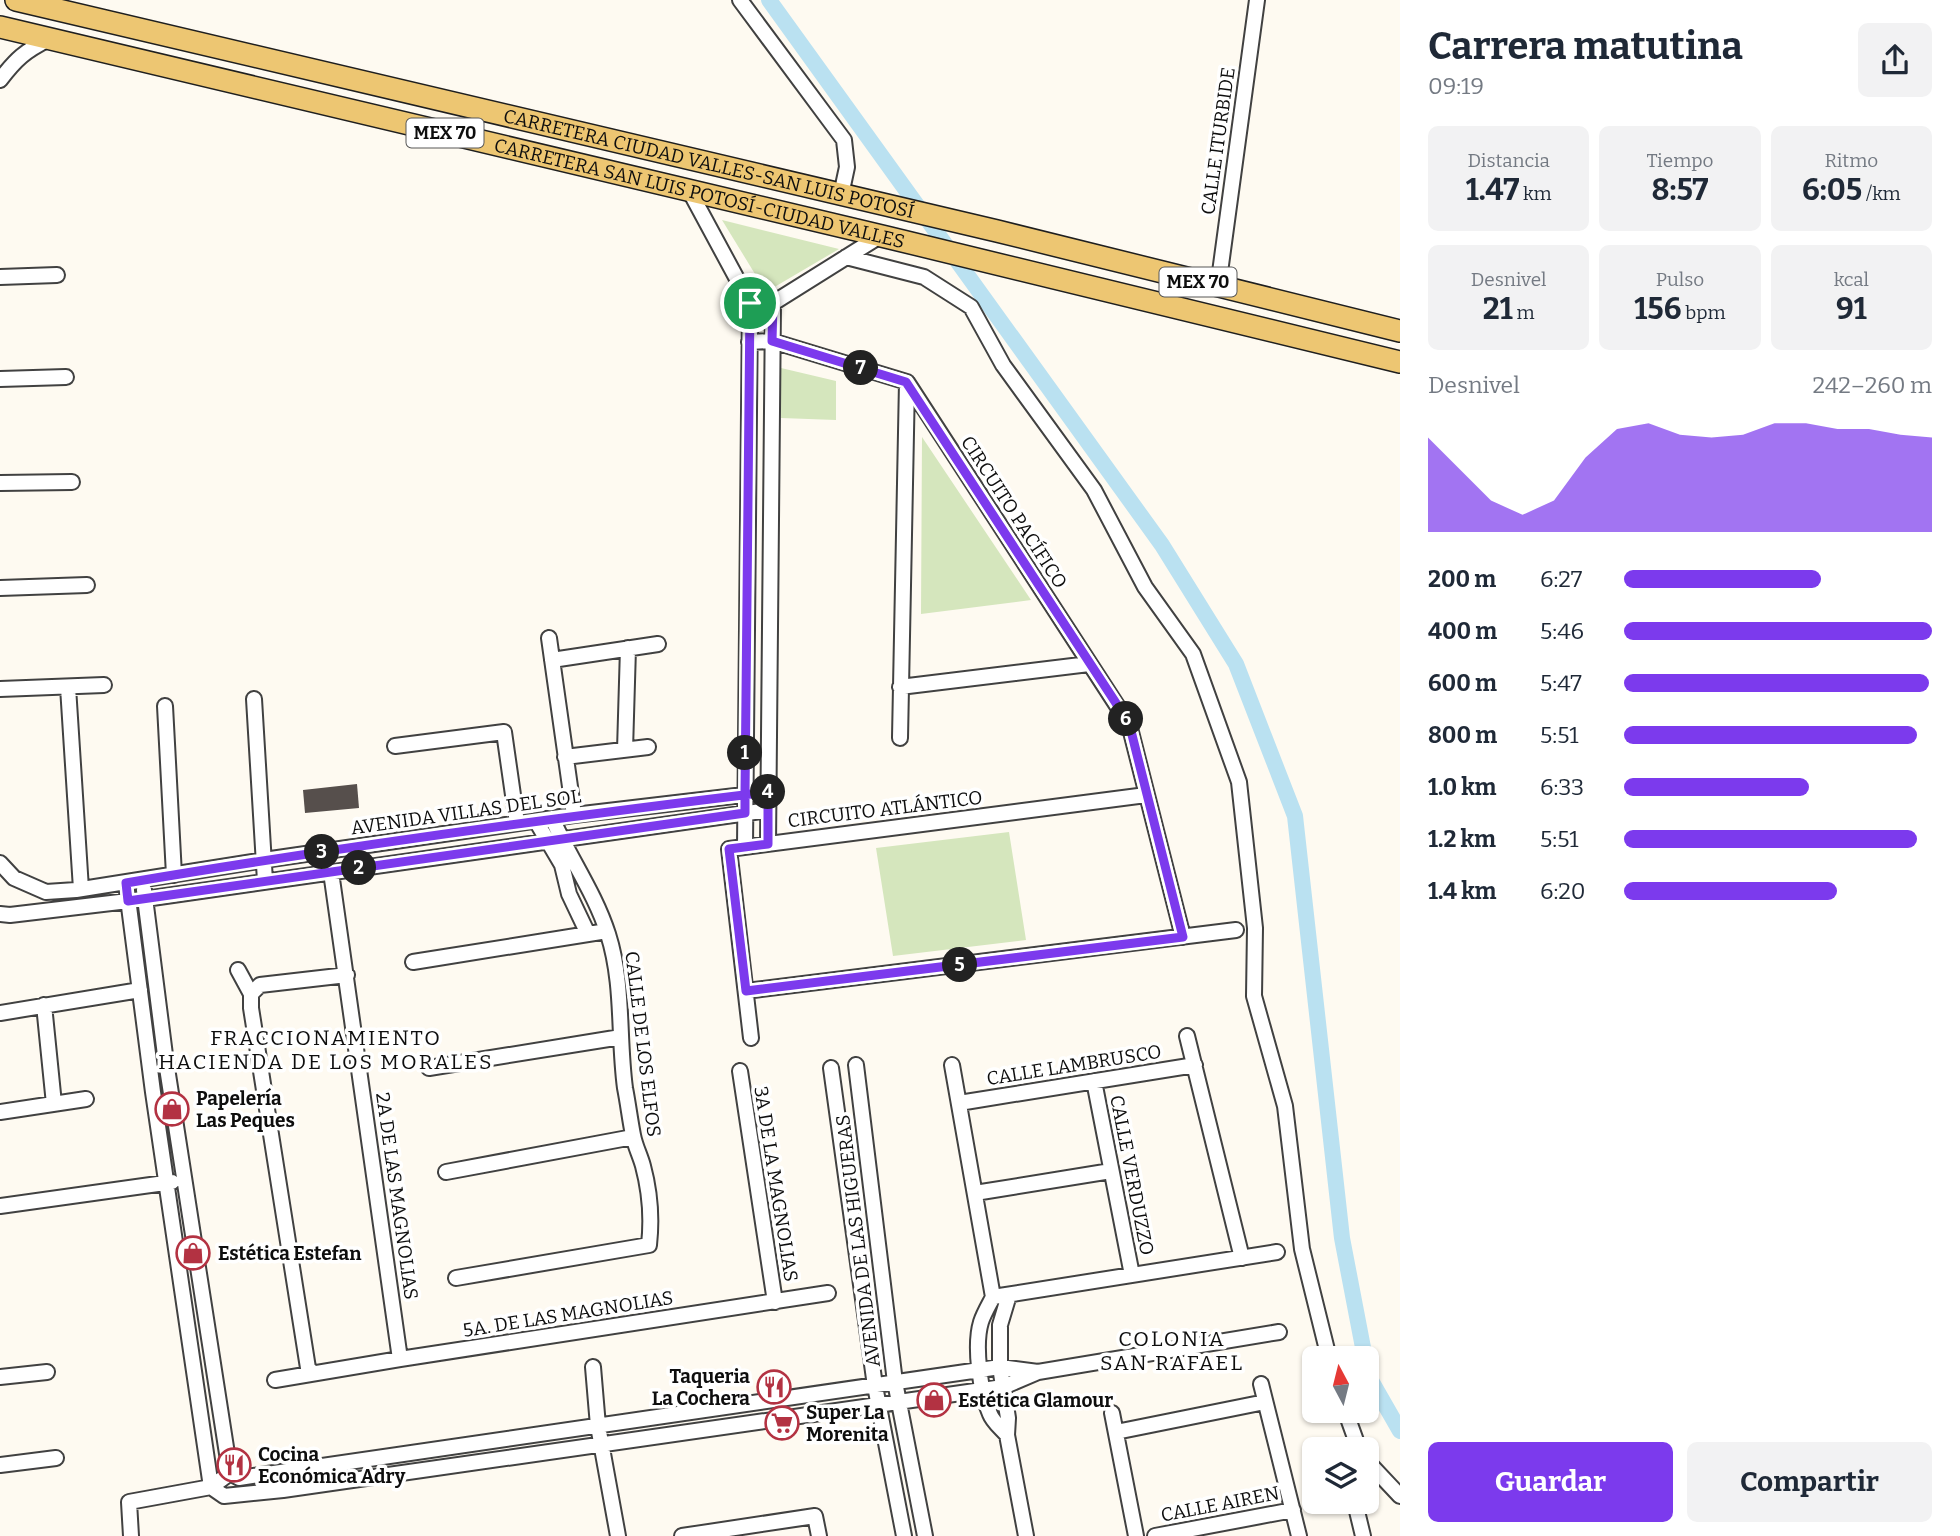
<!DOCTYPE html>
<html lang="es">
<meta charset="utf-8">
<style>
:root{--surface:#fff;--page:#f2f2f3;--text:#1f2937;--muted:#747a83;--accent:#7c3aed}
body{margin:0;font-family:Bitter,serif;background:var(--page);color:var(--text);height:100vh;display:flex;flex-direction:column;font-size:26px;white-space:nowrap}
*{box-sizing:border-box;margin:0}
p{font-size:23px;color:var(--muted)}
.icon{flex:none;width:38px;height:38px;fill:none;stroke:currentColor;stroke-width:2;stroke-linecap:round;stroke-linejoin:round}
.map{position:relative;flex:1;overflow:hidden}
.side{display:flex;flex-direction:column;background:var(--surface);width:560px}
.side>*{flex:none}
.needle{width:46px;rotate:353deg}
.tools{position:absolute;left:1302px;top:1346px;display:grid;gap:14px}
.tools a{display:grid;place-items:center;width:77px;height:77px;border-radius:10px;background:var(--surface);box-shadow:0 2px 5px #0004;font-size:35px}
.pin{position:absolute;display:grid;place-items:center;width:60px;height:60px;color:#fff;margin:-30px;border:4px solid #fff;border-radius:50%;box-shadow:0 2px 7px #0007}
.km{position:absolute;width:35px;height:35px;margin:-18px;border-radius:50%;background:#222;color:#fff;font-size:19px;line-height:35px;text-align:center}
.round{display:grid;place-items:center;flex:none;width:74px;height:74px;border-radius:10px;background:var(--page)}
.headline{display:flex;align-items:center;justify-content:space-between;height:119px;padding:0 28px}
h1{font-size:38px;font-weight:700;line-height:52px}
.metrics{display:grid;grid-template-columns:repeat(3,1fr);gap:10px;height:119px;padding:7px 28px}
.metrics div{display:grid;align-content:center;border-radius:10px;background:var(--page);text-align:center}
.metrics b{font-size:30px;font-weight:700}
.metrics small{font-size:19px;font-weight:400}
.metrics p{font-size:19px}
.chart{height:196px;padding:14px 28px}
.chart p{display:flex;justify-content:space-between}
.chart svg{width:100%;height:126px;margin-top:7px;fill:var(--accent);opacity:.7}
.button{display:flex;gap:14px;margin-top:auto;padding:14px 28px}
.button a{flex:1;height:80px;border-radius:10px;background:var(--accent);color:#fff;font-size:28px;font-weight:700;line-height:80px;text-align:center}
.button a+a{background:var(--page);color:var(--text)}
ul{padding:0 28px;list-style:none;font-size:23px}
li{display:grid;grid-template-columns:112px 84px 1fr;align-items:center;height:52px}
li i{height:18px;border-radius:9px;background:var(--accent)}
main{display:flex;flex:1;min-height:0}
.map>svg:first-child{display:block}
.green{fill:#d5e6bd}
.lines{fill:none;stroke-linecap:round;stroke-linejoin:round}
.canal{stroke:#bae1f1;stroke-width:16}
.building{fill:#564f4c}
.minor-casing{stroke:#414141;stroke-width:18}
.primary-casing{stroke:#1f1f1f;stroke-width:24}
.minor{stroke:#fff;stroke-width:14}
.primary{stroke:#edc672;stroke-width:21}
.route-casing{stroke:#fff;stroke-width:14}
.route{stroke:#7c3aed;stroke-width:9}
.labels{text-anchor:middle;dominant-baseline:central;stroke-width:7;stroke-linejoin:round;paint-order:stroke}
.shield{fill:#fff;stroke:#565656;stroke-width:2}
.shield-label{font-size:18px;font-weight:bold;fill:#0e0e0e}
.street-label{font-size:19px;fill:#0e0e0e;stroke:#fff}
.poi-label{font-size:19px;font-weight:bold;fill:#0e0e0e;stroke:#fff;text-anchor:start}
.neighbourhood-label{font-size:21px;letter-spacing:2px;fill:#0e0e0e;stroke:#fff}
</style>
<main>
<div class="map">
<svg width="1400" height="1536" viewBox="0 0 1400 1536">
<rect width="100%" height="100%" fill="#fefaf1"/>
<!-- green -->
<path class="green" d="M722 220 839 249 766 292Z
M781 368 836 381V420L781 418Z
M922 437 1031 600 921 614Z
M1009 832 1026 940 893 956 876 848Z"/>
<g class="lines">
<!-- canal -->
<path class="canal" d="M769 0 1162 545 1236 664 1295 816 1342 1238 1365 1358
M1367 1365 1369 1377 1400 1431"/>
</g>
<!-- building -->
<path class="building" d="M357 784 359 808 305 813 303 790Z"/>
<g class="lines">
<defs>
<path id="minor" d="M740 0 844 140 847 167 841 195
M0 80C16 59 25 51 49 39
M689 190 750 303 745 847
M846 257 924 277 971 307 1003 365 1094 490 1145 587 1193 654 1239 782 1255 928 1254 996 1285 1106 1302 1249 1329 1358
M0 277 57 275
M1218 287 1257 0
M749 342 772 341 907 382 1129 724 1183 937
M0 379 66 377
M0 483 72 482
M0 588 87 585
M549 638 574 815
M552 660 658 644
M68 687 81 889
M900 687 1089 664
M0 689 104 685
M254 699 265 881
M165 706 174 875
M900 738 907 382
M395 746 504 732 517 823
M625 750 628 648
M565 757 648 747
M536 821 562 865 569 894 588 934
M768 844 773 303 880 236
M0 863 14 878 46 892 76 890 264 860 574 815 768 792
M331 872 400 1359
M144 890 165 1055 230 1473
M127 891 153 1092 211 1487
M0 914 10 915 145 899 768 810
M413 962 607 931
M238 970 251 994
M746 991 1236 930
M44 1005 54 1104
M0 1013 140 990
M1187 1036 1242 1258
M751 1038 729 849 1146 795
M856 1065 895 1382 925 1536
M952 1065 993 1297C989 1305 984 1313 981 1322 974 1345 980 1392 990 1414 993 1422 1001 1428 1007 1435
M429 1068 621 1037
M831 1068 875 1386 904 1536
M740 1071 775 1302
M1094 1081 1132 1275
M959 1103 1195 1065
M0 1112 86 1099
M446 1172 633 1137
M975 1193 1111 1171
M0 1206 172 1182
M456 1278 649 1245C652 1218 650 1192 643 1166 640 1155 635 1146 633 1135 630 1120 628 1103 625 1088 618 1036 624 984 608 934 595 893 569 857 552 818
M1009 1295 1000 1325V1367L1008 1418 1007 1435 1026 1536
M993 1297 1277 1252
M593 1367 598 1426 618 1536
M313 1373 308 1368 251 1008V994L260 985 347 975
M0 1377 47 1372
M275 1380 400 1359 828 1293
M1261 1384 1299 1536
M1345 1410 1359 1449
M1112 1413 1136 1536
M1116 1432 1265 1402
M1367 1461 1400 1496
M0 1465 56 1458
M230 1473 239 1478 1000 1367 1038 1372
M211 1487 224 1496 283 1490 1003 1387 1038 1372 1279 1332
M1357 1502 1356 1507 1363 1536
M131 1536 129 1502 211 1487 230 1473
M682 1536 815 1516 819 1536
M1155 1536 1293 1510"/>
<g id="primary">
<path id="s1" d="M16 0 997 231 1400 331"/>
<path id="s2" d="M0 27 890 238 1400 362"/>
</g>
</defs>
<!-- minor casing -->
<use href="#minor" class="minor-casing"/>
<!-- primary casing -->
<use href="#primary" class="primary-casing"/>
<!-- minor -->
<use href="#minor" class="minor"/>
<!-- primary -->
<use href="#primary" class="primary"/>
</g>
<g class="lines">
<defs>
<path id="route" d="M750 303C747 467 747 631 745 794V813L128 901 126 883C339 847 553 818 768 792V844L729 849 746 991 1183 937 1129 723 906 382 772 341 773 303H750"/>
</defs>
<!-- route casing -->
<use href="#route" class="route-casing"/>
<!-- route -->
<use href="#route" class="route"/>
</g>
<!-- icons -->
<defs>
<symbol id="shop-ring" viewBox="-11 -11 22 22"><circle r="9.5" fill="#fff" stroke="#b33242" stroke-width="1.5"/><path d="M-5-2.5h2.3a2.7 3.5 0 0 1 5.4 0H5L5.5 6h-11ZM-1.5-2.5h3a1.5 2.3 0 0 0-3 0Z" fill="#b33242"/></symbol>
<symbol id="restaurant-ring" viewBox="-11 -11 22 22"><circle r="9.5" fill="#fff" stroke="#b33242" stroke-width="1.5"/><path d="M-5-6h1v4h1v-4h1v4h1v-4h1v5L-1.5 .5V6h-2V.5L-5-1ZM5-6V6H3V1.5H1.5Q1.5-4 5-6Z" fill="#b33242"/></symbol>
<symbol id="supermarket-ring" viewBox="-11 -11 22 22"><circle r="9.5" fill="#fff" stroke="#b33242" stroke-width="1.5"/><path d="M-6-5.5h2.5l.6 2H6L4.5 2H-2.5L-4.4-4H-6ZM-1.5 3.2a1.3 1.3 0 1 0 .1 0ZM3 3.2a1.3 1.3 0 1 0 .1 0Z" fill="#b33242"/></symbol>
</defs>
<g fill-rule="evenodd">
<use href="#shop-ring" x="153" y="1090" width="38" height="38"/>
<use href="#shop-ring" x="174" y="1234" width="38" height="38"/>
<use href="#restaurant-ring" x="755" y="1368" width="38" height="38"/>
<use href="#shop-ring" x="915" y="1381" width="38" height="38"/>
<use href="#supermarket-ring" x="763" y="1404" width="38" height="38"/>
<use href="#restaurant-ring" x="215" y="1446" width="38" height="38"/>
</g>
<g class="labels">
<!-- shield labels -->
<g class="shield">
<rect x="406.5" y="118.5" width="77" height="29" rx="5"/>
<rect x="1159.5" y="267.5" width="77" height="29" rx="5"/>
</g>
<g class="shield-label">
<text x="445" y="133">MEX 70</text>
<text x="1198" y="282">MEX 70</text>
</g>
<!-- street labels -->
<g class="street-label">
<text transform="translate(1218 141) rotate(-82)">CALLE ITURBIDE</text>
<text stroke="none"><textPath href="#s1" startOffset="712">CARRETERA CIUDAD VALLES-SAN LUIS POTOSÍ</textPath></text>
<text stroke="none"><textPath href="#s2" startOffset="719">CARRETERA SAN LUIS POTOSÍ-CIUDAD VALLES</textPath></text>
<text transform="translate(1014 512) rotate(57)">CIRCUITO PACÍFICO</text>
<text transform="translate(885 809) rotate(-7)">CIRCUITO ATLÁNTICO</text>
<text transform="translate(466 812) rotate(-8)">AVENIDA VILLAS DEL SOL</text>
<text transform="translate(643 1044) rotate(83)">CALLE DE LOS ELFOS</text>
<text transform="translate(1074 1065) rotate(-9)">CALLE LAMBRUSCO</text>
<text transform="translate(1132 1175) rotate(79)">CALLE VERDUZZO</text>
<text transform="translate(776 1184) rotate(81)">3A DE LA MAGNOLIAS</text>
<text transform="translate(397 1196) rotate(82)">2A DE LAS MAGNOLIAS</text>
<text transform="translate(858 1241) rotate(-97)">AVENIDA DE LAS HIGUERAS</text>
<text transform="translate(568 1314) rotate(-9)">5A. DE LAS MAGNOLIAS</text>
<text transform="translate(1220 1504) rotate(-11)">CALLE AIREN</text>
</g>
<!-- poi labels -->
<g class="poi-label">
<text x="196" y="1098">Papelería<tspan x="196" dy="22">Las Peques</tspan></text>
<text x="218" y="1253">Estética Estefan</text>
<text x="750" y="1376" text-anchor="end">Taqueria<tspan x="750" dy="22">La Cochera</tspan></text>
<text x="958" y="1400">Estética Glamour</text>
<text x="806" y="1412">Super La<tspan x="806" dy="22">Morenita</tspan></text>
<text x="258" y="1454">Cocina<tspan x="258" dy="22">Económica Adry</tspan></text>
</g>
<!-- neighbourhood labels -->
<g class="neighbourhood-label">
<text x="326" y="1038">FRACCIONAMIENTO<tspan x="326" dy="24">HACIENDA DE LOS MORALES</tspan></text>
<text x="1172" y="1339">COLONIA<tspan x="1172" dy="24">SAN RAFAEL</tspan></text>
</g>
</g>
</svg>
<div class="tools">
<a><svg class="needle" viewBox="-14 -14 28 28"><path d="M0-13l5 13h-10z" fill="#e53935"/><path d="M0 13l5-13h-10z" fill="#747a83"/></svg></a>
<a><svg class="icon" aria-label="layers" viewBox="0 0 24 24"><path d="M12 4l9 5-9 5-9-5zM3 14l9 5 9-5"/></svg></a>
</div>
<div class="pin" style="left:750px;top:303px;background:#1e9e55"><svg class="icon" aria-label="arrive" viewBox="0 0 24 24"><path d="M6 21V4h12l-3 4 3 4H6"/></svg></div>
<b class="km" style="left:745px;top:753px">1</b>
<b class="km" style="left:359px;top:868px">2</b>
<b class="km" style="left:322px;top:852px">3</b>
<b class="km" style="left:768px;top:792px">4</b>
<b class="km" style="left:960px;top:965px">5</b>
<b class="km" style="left:1126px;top:719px">6</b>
<b class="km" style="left:861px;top:368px">7</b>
</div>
<section class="side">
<div class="headline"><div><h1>Carrera matutina</h1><p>09:19</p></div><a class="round"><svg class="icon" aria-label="share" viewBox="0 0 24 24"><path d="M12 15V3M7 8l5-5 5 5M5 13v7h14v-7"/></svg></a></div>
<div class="metrics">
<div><p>Distancia</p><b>1.47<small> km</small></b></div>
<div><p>Tiempo</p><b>8:57</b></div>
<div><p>Ritmo</p><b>6:05<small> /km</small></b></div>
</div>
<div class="metrics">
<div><p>Desnivel</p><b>21<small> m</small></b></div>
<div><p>Pulso</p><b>156<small> bpm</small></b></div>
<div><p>kcal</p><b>91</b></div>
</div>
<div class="chart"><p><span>Desnivel</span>242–260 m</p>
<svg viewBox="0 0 160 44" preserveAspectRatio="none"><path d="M0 44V11L10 22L20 33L30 38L40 33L50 18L60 8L70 6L80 10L90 11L100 10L110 6L120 6L130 8L140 8L150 10L160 11V44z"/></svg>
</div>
<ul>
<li><b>200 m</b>6:27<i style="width:64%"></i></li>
<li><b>400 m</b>5:46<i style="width:100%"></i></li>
<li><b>600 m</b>5:47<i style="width:99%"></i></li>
<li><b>800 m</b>5:51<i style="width:95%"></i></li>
<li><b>1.0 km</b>6:33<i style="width:60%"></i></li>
<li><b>1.2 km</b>5:51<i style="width:95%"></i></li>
<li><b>1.4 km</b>6:20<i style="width:69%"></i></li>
</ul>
<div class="button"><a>Guardar</a><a>Compartir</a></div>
</section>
</main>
